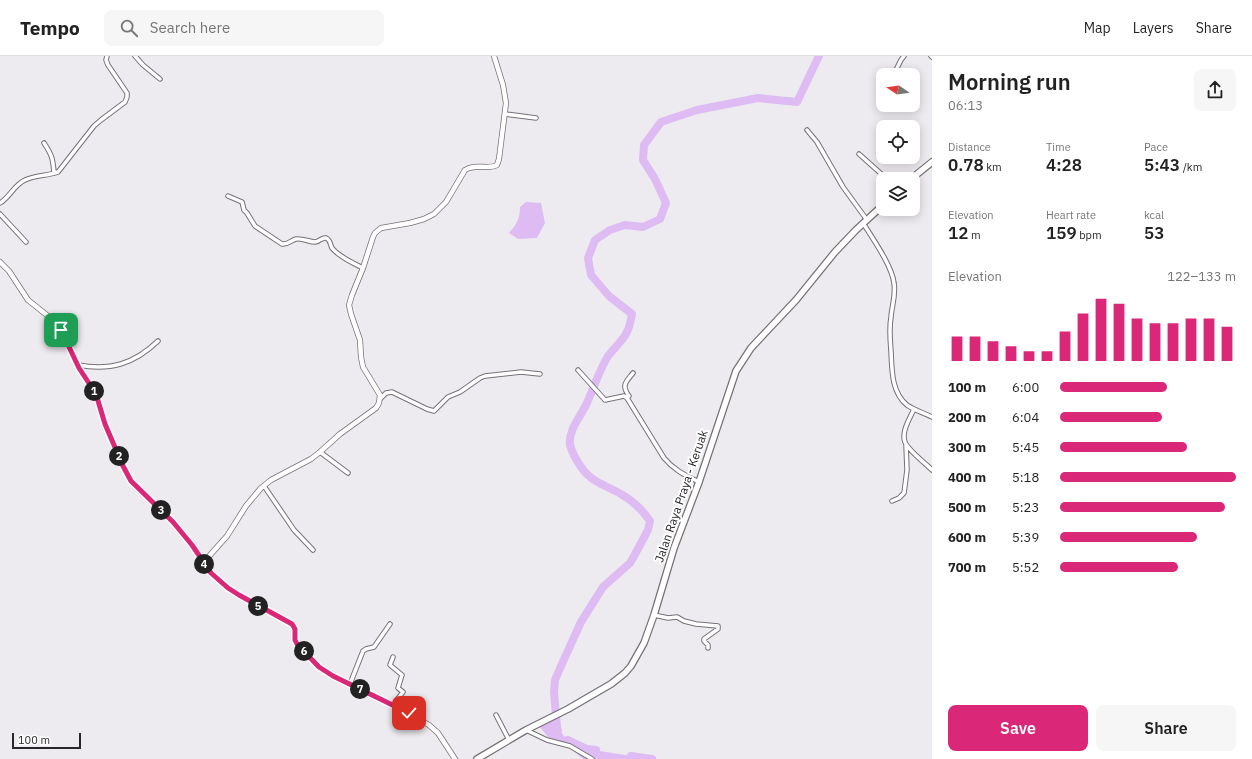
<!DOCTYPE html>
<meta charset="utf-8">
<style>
:root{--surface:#fff;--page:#f6f6f6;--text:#222;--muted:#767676;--line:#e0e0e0;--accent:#db2777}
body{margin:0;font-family:"IBM Plex Sans",sans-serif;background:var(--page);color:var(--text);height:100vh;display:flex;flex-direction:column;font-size:15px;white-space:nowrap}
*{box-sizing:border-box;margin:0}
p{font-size:13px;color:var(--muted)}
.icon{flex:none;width:22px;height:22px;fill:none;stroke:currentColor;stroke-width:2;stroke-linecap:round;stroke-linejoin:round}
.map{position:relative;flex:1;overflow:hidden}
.details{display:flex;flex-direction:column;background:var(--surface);width:320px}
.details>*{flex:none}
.needle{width:26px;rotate:283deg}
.tools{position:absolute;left:876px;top:12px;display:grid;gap:8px}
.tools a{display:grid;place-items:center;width:44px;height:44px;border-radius:8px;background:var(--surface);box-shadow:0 2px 10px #0003;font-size:20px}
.scale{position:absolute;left:12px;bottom:10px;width:69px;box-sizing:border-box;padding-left:4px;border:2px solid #272628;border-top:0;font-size:11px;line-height:14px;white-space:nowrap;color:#272628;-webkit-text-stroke:3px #fff;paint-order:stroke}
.pin{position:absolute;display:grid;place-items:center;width:34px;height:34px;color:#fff;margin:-17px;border-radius:8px;box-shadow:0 2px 6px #0006}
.km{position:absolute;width:20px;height:20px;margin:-10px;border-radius:50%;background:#222;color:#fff;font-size:11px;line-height:20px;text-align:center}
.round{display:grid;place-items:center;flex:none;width:42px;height:42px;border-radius:8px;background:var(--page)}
.overview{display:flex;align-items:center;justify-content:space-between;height:68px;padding:0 16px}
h1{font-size:22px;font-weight:600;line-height:30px}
.stats{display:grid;grid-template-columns:repeat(3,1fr);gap:6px;height:68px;padding:4px 16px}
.stats div{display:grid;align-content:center}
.stats b{font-size:17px;font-weight:600}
.stats small{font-size:11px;font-weight:400}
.stats p{font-size:11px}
.chart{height:112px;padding:8px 16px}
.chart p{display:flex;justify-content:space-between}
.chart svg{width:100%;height:72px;margin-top:4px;stroke:var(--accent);stroke-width:6}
.action{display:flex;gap:8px;margin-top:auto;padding:8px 16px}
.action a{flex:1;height:46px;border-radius:8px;background:var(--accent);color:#fff;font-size:16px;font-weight:600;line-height:46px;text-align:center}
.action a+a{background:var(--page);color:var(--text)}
ul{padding:0 16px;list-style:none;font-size:13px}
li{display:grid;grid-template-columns:64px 48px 1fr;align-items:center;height:30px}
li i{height:10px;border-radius:5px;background:var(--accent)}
header{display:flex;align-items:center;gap:24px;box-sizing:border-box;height:56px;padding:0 20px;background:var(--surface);border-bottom:1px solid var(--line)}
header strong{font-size:19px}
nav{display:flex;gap:22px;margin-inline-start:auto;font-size:14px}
.search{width:280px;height:36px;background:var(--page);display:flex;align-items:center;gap:10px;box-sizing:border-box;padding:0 14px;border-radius:8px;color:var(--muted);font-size:15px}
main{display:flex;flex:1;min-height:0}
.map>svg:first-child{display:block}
.water{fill:#debcf3}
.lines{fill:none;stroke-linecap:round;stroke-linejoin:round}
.river{stroke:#debcf3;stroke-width:8}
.minor-casing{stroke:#757277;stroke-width:5.5}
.tertiary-casing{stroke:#757277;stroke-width:6}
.primary-casing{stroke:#757277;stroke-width:8}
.minor{stroke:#fff;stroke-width:3.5}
.tertiary{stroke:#fff;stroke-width:4.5}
.primary{stroke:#fff;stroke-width:5.5}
.route-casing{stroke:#fff;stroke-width:8}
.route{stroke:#db2777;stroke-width:5}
.labels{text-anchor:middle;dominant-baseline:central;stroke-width:4;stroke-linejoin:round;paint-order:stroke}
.street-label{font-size:12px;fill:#272628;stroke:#fff}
</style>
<header>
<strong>Tempo</strong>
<div class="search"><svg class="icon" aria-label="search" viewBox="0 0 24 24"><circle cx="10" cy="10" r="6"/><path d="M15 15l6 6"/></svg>Search here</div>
<nav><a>Map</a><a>Layers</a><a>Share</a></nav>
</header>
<main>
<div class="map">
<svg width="932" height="703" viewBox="0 0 932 703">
<rect width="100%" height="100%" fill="#eeebf0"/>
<!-- water -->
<path class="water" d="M526 146 541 147 545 167 537 182 518 183 509 177C517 168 520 162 520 151Z
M556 662C560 681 569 686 586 693L652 703H583L564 687 551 685 540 671Z"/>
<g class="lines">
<!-- river -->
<path class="river" d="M558 674 557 671 554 636 555 624 561 610 581 566 603 531 630 507 633 502 648 474 650 465C642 453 633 445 621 438 607 430 591 426 581 411 577 405 572 397 570 389 568 374 581 360 587 347 594 331 599 315 608 300 612 295 616 291 620 286 628 278 630 269 632 258L609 240 591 219 588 202 595 184 610 174 625 169 643 171 660 163 666 147 655 123 643 104 644 89 661 66 697 54 758 42 797 46 819 0
M568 684 587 693 596 694
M631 700 652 703"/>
<defs>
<path id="minor" d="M135 0 143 9 160 23
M931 0 932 1
M897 12 901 4 904 0
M505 58 536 62
M807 74 817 86 843 131 867 164
M44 87C52 99 53 103 54 117
M859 98 887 123
M228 140 242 146 244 154 247 157 255 170 282 188C288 189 291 184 296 183 303 182 309 186 315 186 319 186 322 181 326 182 331 184 330 189 332 192 339 201 353 207 363 212
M0 147C10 141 14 129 25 124 35 119 47 120 58 116L94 70 101 64 125 46 127 41V37L108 9 106 4 107 0
M0 158 26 186
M863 167C873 183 892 210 894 227 896 239 892 249 891 261 889 272 890 283 891 295 892 313 891 336 907 349 914 354 924 357 932 361
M78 309C110 315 134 308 158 285
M578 314 605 344 624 340 627 342 664 402C674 414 685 419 699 426
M627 342 629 340C621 329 626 326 633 317
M380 343 386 337 392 336 427 353 434 355 448 341 460 336 480 322 485 320 521 316 540 318
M914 353C910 362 901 376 905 386 907 393 926 408 932 414
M320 396 348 417
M264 430 294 474 313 494
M892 445 899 442 904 437 907 414 906 389
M654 559 668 562 677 561 684 565 696 568 718 570V573L704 583V585L708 589V592
M350 628 363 595 366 593 374 591 390 568
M393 649 403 636 398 632 402 619 390 609 393 601
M496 659 509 684
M526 674 547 684 570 690 592 703"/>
<path id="tertiary" d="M0 206 9 215 28 244 53 264 61 274 79 312 96 338 105 368 117 396 128 419 135 430 173 466 192 489 211 517 228 532 239 539 293 568C296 574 294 581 297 588L319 611 329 618 393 649 429 669 438 677 455 703
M203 507 227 480 246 450 261 432 271 424 311 403 320 396 340 378 376 352 379 347 380 339 363 311 361 301 360 284 351 258 349 249 352 239 363 212 373 181 375 177 381 172 410 167 424 163 434 158 446 146 465 114C475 107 488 114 497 109L499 103 506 47 503 29 494 0"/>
<path id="primary" d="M911 123 932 106
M477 703 526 674 568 653 611 628 625 617 631 610 644 587 654 559 674 492 699 426 736 315 751 292 796 244 835 196 856 174 883 149"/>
</defs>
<!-- minor casing -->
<use href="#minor" class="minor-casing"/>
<!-- tertiary casing -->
<use href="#tertiary" class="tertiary-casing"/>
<!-- primary casing -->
<use href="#primary" class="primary-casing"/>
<!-- minor -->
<use href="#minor" class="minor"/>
<!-- tertiary -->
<use href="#tertiary" class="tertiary"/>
<!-- primary -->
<use href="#primary" class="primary"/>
</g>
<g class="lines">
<defs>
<path id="route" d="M61 274 79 312 96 338 105 368 123 410 131 425 173 466 192 489 211 517 228 532 239 539 292 568 295 573V584L297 588 319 611 333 620 409 657"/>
</defs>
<!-- route casing -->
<use href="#route" class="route-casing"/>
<!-- route -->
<use href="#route" class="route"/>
</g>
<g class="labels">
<!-- street labels -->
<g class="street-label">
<text transform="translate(681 440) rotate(-71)">Jalan Raya Praya - Keruak</text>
</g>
</g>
</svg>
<div class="tools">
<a><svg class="needle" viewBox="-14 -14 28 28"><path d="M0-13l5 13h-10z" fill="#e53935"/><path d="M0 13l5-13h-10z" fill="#767676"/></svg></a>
<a><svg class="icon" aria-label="locate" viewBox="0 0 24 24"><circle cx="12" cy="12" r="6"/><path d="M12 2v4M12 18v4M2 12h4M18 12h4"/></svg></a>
<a><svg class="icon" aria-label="layers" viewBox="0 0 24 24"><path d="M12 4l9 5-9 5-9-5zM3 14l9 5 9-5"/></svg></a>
</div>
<div class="scale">100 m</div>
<div class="pin" style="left:61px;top:274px;background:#1e9e55"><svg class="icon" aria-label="arrive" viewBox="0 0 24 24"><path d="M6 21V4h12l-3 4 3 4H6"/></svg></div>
<div class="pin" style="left:409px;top:657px;background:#d93025"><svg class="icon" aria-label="check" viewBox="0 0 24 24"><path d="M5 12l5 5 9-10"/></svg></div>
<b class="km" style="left:94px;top:335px">1</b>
<b class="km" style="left:119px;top:400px">2</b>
<b class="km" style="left:161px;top:454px">3</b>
<b class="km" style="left:204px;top:508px">4</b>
<b class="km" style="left:258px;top:550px">5</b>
<b class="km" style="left:304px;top:595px">6</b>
<b class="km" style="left:360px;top:633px">7</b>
</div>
<section class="details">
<div class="overview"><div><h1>Morning run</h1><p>06:13</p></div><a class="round"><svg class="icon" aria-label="share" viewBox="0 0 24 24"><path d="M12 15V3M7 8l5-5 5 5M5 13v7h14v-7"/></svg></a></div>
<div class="stats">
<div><p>Distance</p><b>0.78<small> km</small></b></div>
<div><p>Time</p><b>4:28</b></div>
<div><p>Pace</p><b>5:43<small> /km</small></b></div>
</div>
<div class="stats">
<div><p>Elevation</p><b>12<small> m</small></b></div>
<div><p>Heart rate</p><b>159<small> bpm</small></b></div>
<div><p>kcal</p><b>53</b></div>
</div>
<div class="chart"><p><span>Elevation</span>122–133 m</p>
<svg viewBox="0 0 160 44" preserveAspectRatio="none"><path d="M5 44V29M15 44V29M25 44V32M35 44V35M45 44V38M55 44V38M65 44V26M75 44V15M85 44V6M95 44V9M105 44V18M115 44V21M125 44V21M135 44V18M145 44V18M155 44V23"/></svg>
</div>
<ul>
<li><b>100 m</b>6:00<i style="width:61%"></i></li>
<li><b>200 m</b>6:04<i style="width:58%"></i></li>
<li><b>300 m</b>5:45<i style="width:72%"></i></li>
<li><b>400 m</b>5:18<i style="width:100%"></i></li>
<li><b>500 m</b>5:23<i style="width:94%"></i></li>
<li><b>600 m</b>5:39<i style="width:78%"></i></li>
<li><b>700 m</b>5:52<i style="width:67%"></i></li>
</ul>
<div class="action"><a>Save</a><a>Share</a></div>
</section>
</main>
